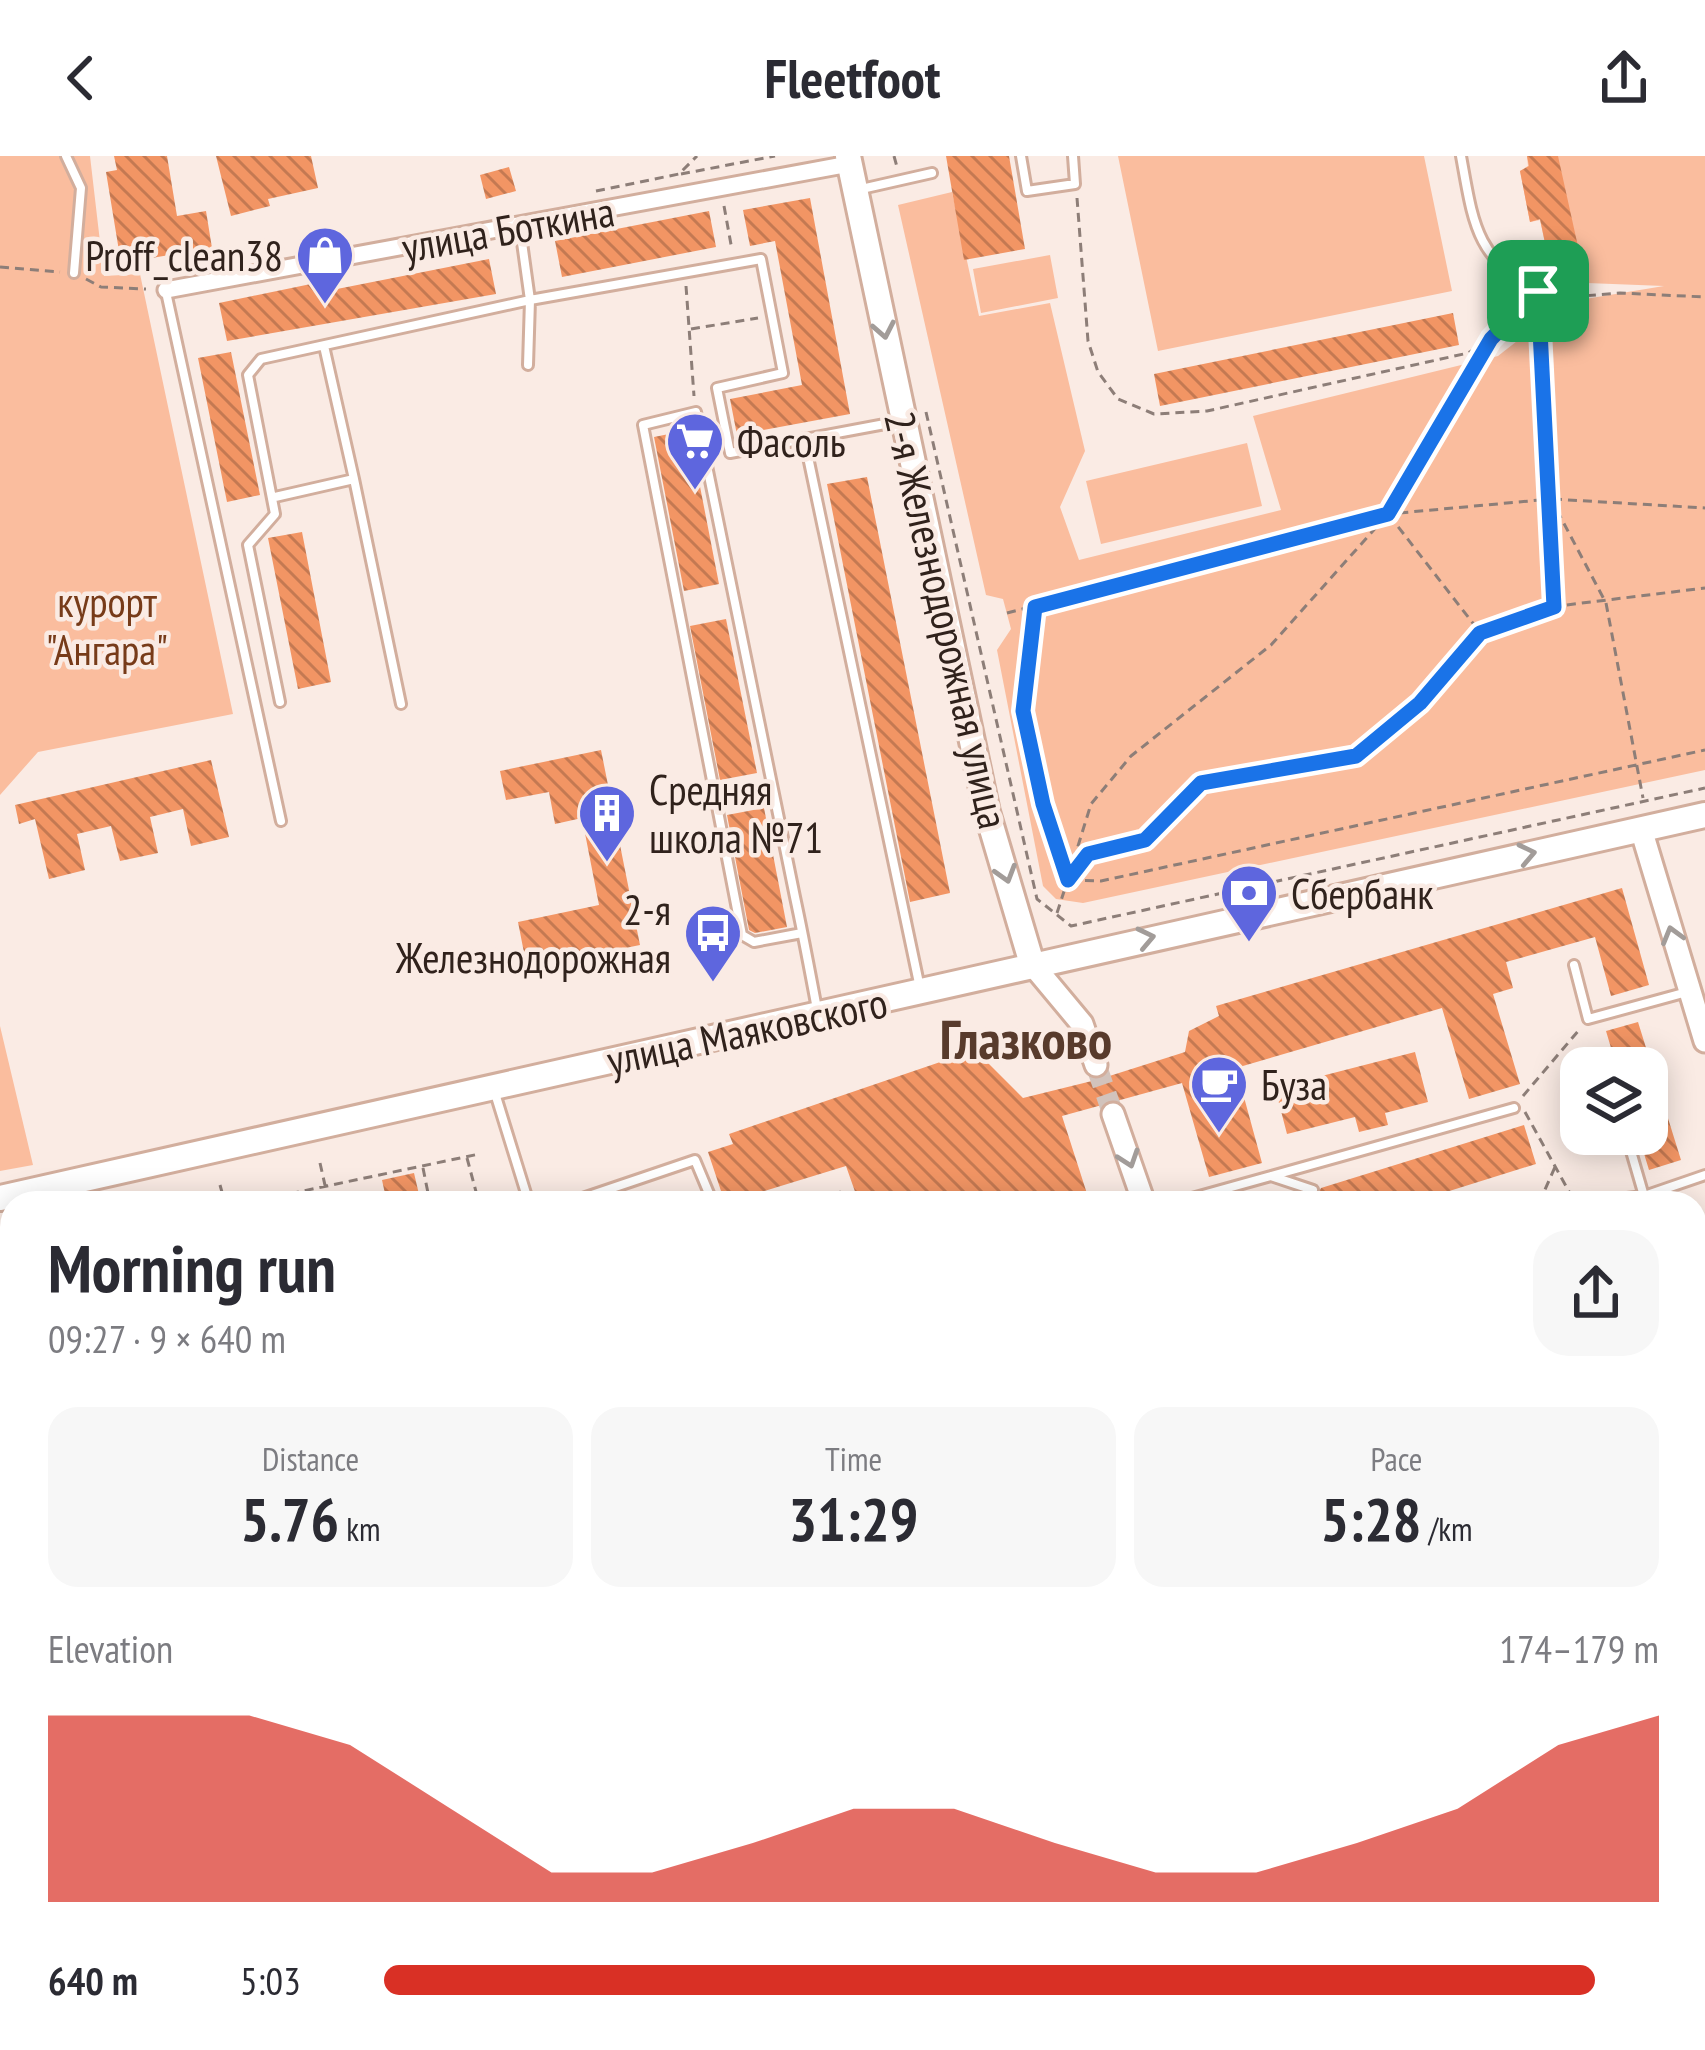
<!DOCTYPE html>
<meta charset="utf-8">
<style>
:root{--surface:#fff;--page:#f7f7f7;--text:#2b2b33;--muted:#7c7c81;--accent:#d93025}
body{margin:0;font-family:"PT Sans Narrow",sans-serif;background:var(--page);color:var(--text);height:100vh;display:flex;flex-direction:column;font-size:45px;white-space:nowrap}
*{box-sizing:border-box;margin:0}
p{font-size:39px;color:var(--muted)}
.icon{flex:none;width:66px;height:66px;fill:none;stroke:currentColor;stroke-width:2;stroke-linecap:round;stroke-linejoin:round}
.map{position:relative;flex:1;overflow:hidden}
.side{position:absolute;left:0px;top:1035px;width:1707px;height:861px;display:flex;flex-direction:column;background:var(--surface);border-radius:36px 36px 0 0;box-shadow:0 6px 30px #0003}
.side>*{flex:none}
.controls{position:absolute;left:1560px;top:891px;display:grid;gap:24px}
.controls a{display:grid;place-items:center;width:108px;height:108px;border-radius:24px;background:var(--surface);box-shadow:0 6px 30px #0003;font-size:60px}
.pin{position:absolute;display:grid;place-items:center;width:102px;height:102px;color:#fff;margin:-51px;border-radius:24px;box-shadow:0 6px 18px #0006}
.round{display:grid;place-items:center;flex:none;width:126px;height:126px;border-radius:36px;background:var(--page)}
.headline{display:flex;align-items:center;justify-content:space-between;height:204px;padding:0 48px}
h1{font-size:66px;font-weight:700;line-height:90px}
.metrics{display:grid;grid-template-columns:repeat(3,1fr);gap:18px;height:204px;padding:12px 48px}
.metrics div{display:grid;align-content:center;border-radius:30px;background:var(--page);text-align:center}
.metrics b{font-size:60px;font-weight:700}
.metrics small{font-size:33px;font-weight:400}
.metrics p{font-size:33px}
.chart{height:336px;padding:24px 48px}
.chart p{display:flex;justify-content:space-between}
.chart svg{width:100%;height:216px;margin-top:12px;fill:var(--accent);opacity:.7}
ul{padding:0 48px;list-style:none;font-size:39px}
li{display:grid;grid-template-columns:192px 144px 1fr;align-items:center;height:90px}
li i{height:30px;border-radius:15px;background:var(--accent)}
header{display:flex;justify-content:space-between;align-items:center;height:156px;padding:0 48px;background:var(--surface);font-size:54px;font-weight:700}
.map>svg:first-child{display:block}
.park{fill:#fabd9e}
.building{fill:url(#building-back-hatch)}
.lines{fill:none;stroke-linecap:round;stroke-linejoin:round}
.secondary-tunnel{stroke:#d2c3bc;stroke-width:21;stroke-dasharray:21 10;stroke-linecap:butt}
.lane-casing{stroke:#d2ae9d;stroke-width:14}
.street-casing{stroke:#d2ae9d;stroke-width:21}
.secondary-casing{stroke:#d2ae9d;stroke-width:27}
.primary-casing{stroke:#d2ae9d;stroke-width:30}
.path{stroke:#8d7e78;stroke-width:3;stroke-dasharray:9 6;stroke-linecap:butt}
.lane{stroke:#fff;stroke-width:8}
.street{stroke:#fff;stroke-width:15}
.secondary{stroke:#fff;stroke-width:21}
.primary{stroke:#fff;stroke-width:24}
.oneway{stroke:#a29c99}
.route-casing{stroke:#fff;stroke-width:24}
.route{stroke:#1a73e8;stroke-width:15}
.labels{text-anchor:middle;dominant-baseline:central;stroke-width:9;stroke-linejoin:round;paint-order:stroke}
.street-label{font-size:42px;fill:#30221c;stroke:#faebe4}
.poi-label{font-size:42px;fill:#30221c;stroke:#faebe4;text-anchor:start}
.park-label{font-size:42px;fill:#773b19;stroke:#faebe4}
.district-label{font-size:54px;font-weight:bold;fill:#583b2c;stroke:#faebe4}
</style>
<header><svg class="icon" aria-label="back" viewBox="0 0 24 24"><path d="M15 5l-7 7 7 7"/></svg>Fleetfoot<svg class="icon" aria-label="share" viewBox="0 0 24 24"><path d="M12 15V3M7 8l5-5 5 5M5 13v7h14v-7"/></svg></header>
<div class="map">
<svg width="1705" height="1894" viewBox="0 0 1705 1894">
<defs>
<pattern id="building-back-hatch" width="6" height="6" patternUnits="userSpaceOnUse" patternTransform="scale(3)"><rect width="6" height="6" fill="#f29564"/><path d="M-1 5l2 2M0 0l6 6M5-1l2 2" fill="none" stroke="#c47952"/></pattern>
</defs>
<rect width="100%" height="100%" fill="#faebe4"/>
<!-- park -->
<path class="park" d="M0 0H90L104 120 140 118 233 558 38 596 0 639Z
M1118 0H1424L1452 135 1158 195Z
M1527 0H1705V614L1083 747 1056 743 1043 730 997 494 1011 473 1003 443 986 439 898 49 952 36 979 160 1050 147 1085 295 1060 351 1079 404 1281 354 1253 260 1498 200 1567 146 1664 130 1587 127 1548 101 1540 64 1530 66 1520 15 1528 10Z
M1050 99 1058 142 981 157 973 113Z
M1247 287 1262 350 1101 388 1086 325Z
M0 870 33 1009 0 1015Z"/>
<!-- building -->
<path class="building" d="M114 0H167L177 60 206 55 212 92 121 107 106 16 117 14Z
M216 0H311L318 32 268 43 270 50 231 60Z
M946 0H1009L1025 93 964 104Z
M1527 0H1558L1579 95 1548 101 1540 63 1530 66 1520 15 1529 10Z
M509 11 516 35 486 43 480 19Z
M810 42 850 258 737 279 730 243 802 229 775 85 750 90 743 54Z
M709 55 716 91 562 121 555 85Z
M489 103 496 138 227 185 219 147 335 123 337 133Z
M1453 157 1459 189 1160 250 1154 218Z
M231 196 260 339 227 346 198 202Z
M689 274 719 428 684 435 654 281Z
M867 321 950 737 910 746 827 328Z
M302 376 331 526 298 533 268 382Z
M726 463 757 617 720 624 690 470Z
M601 594 640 789 527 812 518 766 599 749 582 662 555 668 549 636 506 644 500 615Z
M211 604 229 681 191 690 183 653 150 661 158 697 120 705 111 670 77 678 85 714 49 723 35 663 19 668 15 649Z
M764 652 787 771 755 777 749 774 727 659Z
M1622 732 1649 829 1611 840 1595 781 1506 806 1513 832 1493 838 1520 928 1469 943 1442 852 1236 912 1262 1007 1209 1021 1182 927 1062 960 1090 1047H859L846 1010 725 1047 708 996 733 988 729 978 952 902H983L1023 942 1100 923 1185 896 1189 875 1219 860 1216 850Z
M1638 866 1681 1004 1649 1014 1638 978H1647V912H1617L1606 875Z
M1415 896 1428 946 1385 957 1388 969 1359 976 1355 961 1287 978 1275 932Z
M1524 969 1536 1008 1411 1047H1285L1300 1038 1316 1042 1321 1032Z
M414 1017 421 1047H387L382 1024Z"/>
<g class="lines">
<!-- secondary-tunnel -->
<path class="secondary-tunnel" d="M1096 909 1113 958"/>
<defs>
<path id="lane" d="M66 0 81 32 74 117
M1021 0 1027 35 1075 28 1073 0
M1461 0C1473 65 1475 103 1538 135L1570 116
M857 34 932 17
M520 72 530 144 761 103 783 217 717 232 730 297 901 265
M166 136 281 665
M804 282 920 832
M354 323 401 548
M275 341 354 323 324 190
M280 546 248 389 275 358 248 219 261 203 530 144 528 209
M802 777 754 786 742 779 643 269 696 256 795 741C803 778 810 816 817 853
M1574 809 1588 863 1687 836
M494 934 529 1047
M1626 978 1646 1047
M1271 1020 1514 952
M568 1047 695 1004 713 1047
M1174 1047 1271 1020 1313 1034
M1584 1047 1644 1040 1705 1019
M0 1270 12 1267
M0 1290 12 1349
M1695 1718 1705 1715
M1663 1884 1666 1894"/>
<path id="street" d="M166 134 849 8
M1695 1222 1705 1219
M0 1331 12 1328
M0 1516 12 1512
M6 1765 12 1787
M1695 1818 1705 1815
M38 1884 41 1894
M410 1884 413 1894
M799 1884 802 1894
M1082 1884 1086 1894
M1462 1894 1492 1884"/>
<path id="secondary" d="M1641 673 1705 885
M1032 808 1082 868 1096 909
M1113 958 1144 1047
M1409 1884 1412 1894"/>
<path id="primary" d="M848 0 987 656 1032 808
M0 1042 1705 659"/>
</defs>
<!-- lane casing -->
<use href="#lane" class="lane-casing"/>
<!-- street casing -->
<use href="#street" class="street-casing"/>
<!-- secondary casing -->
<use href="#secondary" class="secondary-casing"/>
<!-- primary casing -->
<use href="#primary" class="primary-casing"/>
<!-- path -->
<path class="path" d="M894 0 897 11
M681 18 775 0
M596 35 679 18 697 0
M1077 42 1088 185 1098 216 1118 243 1154 258 1207 255 1468 197 1491 183 1529 145
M724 50 732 94
M0 111 60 116
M86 123 101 131 146 133
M686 130 694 240
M1557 142 1620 137 1705 141
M1539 149 1554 451
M691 173 758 162
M926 256 1037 743 1071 770 1705 632
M1553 343 1705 352
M1389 359 1479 475
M1035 451 1023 555 1067 722
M1007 457 1388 358 1551 343 1606 447 1643 642
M1069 719 1091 648 1131 600 1271 489 1388 358 1491 183
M1070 724 1101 725 1705 594
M1057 757 1068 723 1088 699 1145 684 1201 627 1356 600 1421 547 1481 477 1550 451 1705 432
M1523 940 1579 874
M1525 956 1572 1041
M467 1002 479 1047
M320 1007 329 1047
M423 1012 430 1047
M220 1029 225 1047
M839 1035 844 1047
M246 1047 479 998
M1539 1047 1555 1011
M0 1102 12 1100
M558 1884 562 1894
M743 1884 747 1894
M847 1884 849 1894"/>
<!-- lane -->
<use href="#lane" class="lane"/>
<!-- street -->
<use href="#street" class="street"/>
<!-- secondary -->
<use href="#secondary" class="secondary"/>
<!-- primary -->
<use href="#primary" class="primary"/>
</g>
<!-- one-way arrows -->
<defs><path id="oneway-chevron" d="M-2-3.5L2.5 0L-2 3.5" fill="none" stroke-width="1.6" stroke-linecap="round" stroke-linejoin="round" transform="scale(3)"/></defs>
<g class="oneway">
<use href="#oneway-chevron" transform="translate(884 174) rotate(79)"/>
<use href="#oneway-chevron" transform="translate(1527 698) rotate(-12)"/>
<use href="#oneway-chevron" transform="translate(1006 718) rotate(73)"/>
<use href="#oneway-chevron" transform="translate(1672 779) rotate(-106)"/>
<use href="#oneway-chevron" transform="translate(1146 782) rotate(-12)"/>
<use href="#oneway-chevron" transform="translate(1129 1003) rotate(71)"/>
</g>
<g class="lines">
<defs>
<path id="route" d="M1538 135 1554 451 1480 477 1420 547 1356 600 1201 627 1145 684 1088 698 1068 724 1043 648 1023 555 1035 451 1388 358 1491 183Z"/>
</defs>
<!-- route casing -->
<use href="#route" class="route-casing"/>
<!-- route -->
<use href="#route" class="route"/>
</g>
<!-- icons -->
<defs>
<symbol id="shop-pin" viewBox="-11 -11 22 30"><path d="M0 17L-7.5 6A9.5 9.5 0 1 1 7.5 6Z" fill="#5e66de" stroke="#faebe4"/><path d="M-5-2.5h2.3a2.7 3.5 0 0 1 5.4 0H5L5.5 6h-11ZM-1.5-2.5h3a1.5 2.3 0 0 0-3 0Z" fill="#fff"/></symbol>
<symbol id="supermarket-pin" viewBox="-11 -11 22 30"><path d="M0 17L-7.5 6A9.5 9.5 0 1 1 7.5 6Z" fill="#5e66de" stroke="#faebe4"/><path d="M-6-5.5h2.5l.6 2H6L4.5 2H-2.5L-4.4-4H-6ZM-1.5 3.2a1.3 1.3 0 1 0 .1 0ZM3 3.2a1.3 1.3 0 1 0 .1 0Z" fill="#fff"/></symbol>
<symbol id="building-pin" viewBox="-11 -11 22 30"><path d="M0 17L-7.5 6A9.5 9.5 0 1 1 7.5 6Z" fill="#5e66de" stroke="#faebe4"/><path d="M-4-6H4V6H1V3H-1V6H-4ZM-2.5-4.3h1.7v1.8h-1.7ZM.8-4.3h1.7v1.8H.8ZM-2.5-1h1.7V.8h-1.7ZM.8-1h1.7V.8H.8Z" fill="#fff"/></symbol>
<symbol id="bank-pin" viewBox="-11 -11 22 30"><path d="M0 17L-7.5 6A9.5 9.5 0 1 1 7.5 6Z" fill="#5e66de" stroke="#faebe4"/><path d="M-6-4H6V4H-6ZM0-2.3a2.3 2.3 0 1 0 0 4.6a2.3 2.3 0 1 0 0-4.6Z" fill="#fff"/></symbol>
<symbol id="bus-pin" viewBox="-11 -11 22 30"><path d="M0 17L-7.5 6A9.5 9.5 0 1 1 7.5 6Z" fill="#5e66de" stroke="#faebe4"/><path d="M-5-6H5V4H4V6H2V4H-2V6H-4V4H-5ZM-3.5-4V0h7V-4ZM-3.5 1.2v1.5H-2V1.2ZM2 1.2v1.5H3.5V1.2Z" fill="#fff"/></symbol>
<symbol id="cafe-pin" viewBox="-11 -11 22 30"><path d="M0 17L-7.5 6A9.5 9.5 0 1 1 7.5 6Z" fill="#5e66de" stroke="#faebe4"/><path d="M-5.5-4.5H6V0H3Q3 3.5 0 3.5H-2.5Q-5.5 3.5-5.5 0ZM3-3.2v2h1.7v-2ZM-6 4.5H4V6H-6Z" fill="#fff"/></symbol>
</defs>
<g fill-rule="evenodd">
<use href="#shop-pin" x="292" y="66" width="66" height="90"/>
<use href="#supermarket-pin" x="662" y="252" width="66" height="90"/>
<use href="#building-pin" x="574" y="624" width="66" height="90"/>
<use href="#bank-pin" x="1216" y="704" width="66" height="90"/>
<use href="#bus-pin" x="680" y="744" width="66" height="90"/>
<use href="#cafe-pin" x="1186" y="895" width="66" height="90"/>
</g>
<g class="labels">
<!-- street labels -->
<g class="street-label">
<text transform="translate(508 73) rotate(-10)">улица Боткина</text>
<text transform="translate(947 464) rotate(77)">2-я Железнодорожная улица</text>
<text transform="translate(747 875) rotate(-12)">улица Маяковского</text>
</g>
<!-- poi labels -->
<g class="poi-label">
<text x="283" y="99" text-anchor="end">Proff_clean38</text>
<text x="737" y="285">Фасоль</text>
<text x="649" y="633">Средняя<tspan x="649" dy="48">школа №71</tspan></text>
<text x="1291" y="737">Сбербанк</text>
<text x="671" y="753" text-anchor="end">2-я<tspan x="671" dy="48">Железнодорожная</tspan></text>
<text x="1261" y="928">Буза</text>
</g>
<!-- park labels -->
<g class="park-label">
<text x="107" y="445">курорт<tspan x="107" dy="48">"Ангара"</tspan></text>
</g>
<!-- district labels -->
<g class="district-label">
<text x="1026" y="883">Глазково</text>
</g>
</g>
</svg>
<div class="controls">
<a><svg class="icon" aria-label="layers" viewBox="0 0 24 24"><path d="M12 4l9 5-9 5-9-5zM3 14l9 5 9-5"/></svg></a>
</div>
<div class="pin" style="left:1538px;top:135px;background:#1e9e55"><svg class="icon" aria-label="arrive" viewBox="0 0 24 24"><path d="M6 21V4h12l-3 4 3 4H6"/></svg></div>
<section class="side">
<div class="headline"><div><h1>Morning run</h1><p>09:27 · 9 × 640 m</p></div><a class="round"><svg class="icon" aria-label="share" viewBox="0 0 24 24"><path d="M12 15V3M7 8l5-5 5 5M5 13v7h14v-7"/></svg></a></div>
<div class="metrics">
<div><p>Distance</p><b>5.76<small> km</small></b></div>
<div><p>Time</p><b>31:29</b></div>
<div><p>Pace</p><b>5:28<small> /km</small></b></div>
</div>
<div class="chart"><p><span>Elevation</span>174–179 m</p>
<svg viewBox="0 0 160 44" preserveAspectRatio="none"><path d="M0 44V6L10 6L20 6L30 12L40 25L50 38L60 38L70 32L80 25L90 25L100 32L110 38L120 38L130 32L140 25L150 12L160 6V44z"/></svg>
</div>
<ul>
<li><b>640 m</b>5:03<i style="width:95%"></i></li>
</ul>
</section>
</div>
